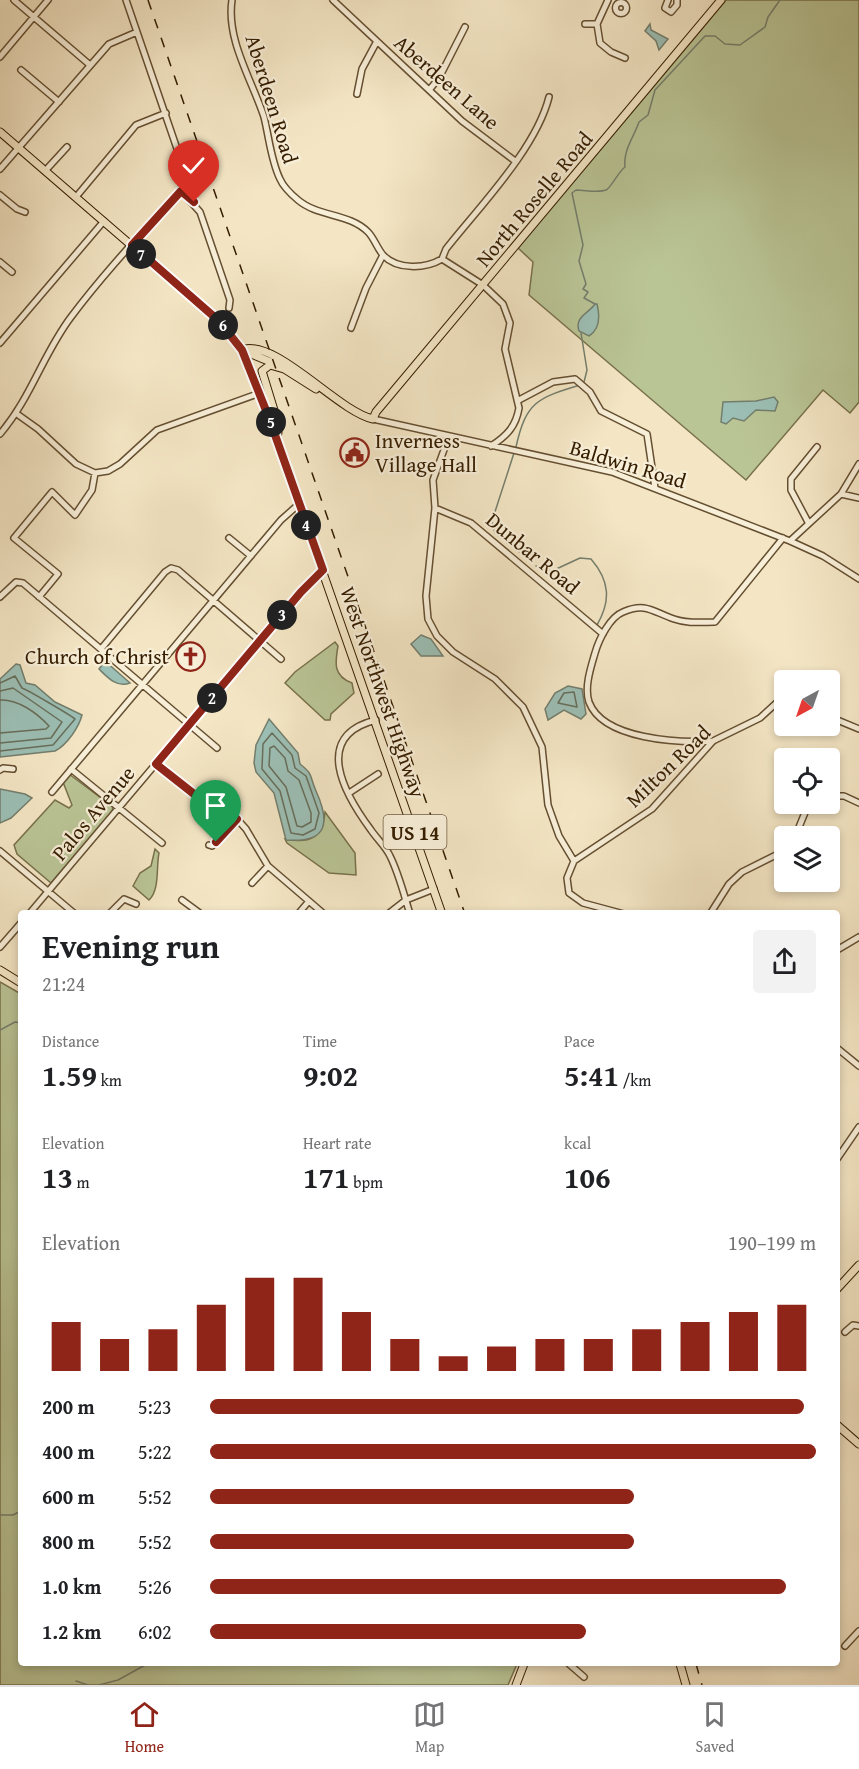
<!DOCTYPE html>
<meta charset="utf-8">
<style>
:root{--surface:#fff;--page:#f2f2f2;--text:#202124;--muted:#757577;--line:#e0e0e0;--accent:#8f2418}
body{margin:0;font-family:"Gentium Book Plus",serif;background:var(--page);color:var(--text);height:100vh;display:flex;flex-direction:column;font-size:22px;white-space:nowrap}
*{box-sizing:border-box;margin:0}
p{font-size:20px;color:var(--muted)}
.icon{flex:none;width:33px;height:33px;fill:none;stroke:currentColor;stroke-width:2;stroke-linecap:round;stroke-linejoin:round}
.map{position:relative;flex:1;overflow:hidden}
.sheet{position:absolute;left:18px;top:910px;width:822px;height:756px;display:flex;flex-direction:column;background:var(--surface);border-radius:6px;box-shadow:0 3px 9px #0003}
.sheet>*{flex:none}
.needle{width:39px;rotate:220deg}
.controls{position:absolute;left:774px;top:670px;display:grid;gap:12px}
.controls a{display:grid;place-items:center;width:66px;height:66px;border-radius:6px;background:var(--surface);box-shadow:0 3px 9px #0003;font-size:30px}
.pin{position:absolute;display:grid;place-items:center;width:51px;height:51px;color:#fff;margin:-62px -26px;border-radius:50% 50% 50% 0;rotate:-45deg;box-shadow:0 0 6px #0007}
.pin .icon{rotate:45deg}
.km{position:absolute;width:30px;height:30px;margin:-15px;border-radius:50%;background:#222;color:#fff;font-size:16px;line-height:30px;text-align:center}
.round{display:grid;place-items:center;flex:none;width:63px;height:63px;border-radius:6px;background:var(--page)}
.head{display:flex;align-items:center;justify-content:space-between;height:102px;padding:0 24px}
h1{font-size:33px;font-weight:800;line-height:45px}
.stats{display:grid;grid-template-columns:repeat(3,1fr);gap:9px;height:102px;padding:6px 24px}
.stats div{display:grid;align-content:center}
.stats b{font-size:30px;font-weight:800}
.stats small{font-size:16px;font-weight:400}
.stats p{font-size:16px}
.chart{height:168px;padding:12px 24px}
.chart p{display:flex;justify-content:space-between}
.chart svg{width:100%;height:108px;margin-top:6px;stroke:var(--accent);stroke-width:6}
ul{padding:0 24px;list-style:none;font-size:20px}
li{display:grid;grid-template-columns:96px 72px 1fr;align-items:center;height:45px}
li i{height:15px;border-radius:8px;background:var(--accent)}
.tab-bar{display:flex;justify-content:space-around;align-items:center;height:84px;border-top:2px solid var(--line);background:var(--surface);font-size:16px;color:var(--muted)}
.tab-bar a{display:grid;justify-items:center;gap:3px}
.tab-bar .active{color:var(--accent)}
.map>svg:first-child{display:block}
.green{fill:#bac596;stroke:#78714b;stroke-width:1.5}
.water{fill:#9cbfb5;stroke:#737e6d;stroke-width:1.5}
.lines{fill:none;stroke-linecap:round;stroke-linejoin:round}
.shore{stroke:#686e5a;stroke-width:1.5}
.stream{stroke:#737e6d;stroke-width:1.5}
.minor-casing{stroke:#654f31;stroke-width:8}
.major-casing{stroke:#351d00;stroke-width:9}
.minor{stroke:#f8efd9;stroke-width:5}
.major{stroke:#f4e6c5;stroke-width:7}
.rail{stroke:#351d00;stroke-width:1.5;stroke-dasharray:10 10;stroke-linecap:butt}
.route-casing{stroke:#fff;stroke-width:12}
.route{stroke:#8f2418;stroke-width:8}
.labels{text-anchor:middle;dominant-baseline:central;stroke-width:4.5;stroke-linejoin:round;paint-order:stroke}
.shield{fill:#f8efd9;stroke:#705c41;stroke-width:1.5}
.shield-label{font-size:20px;font-weight:bold;fill:#351d00}
.street-label{font-size:21px;fill:#351d00;stroke:#f8efd9}
.poi-label{font-size:21px;fill:#351d00;stroke:#f8efd9;text-anchor:start}
</style>
<div class="map">
<svg width="859" height="1685" viewBox="0 0 859 1685">
<rect width="100%" height="100%" fill="#f4e6c5"/>
<filter id="stains"><feTurbulence type="fractalNoise" baseFrequency=".00333" numOctaves="4"/><feColorMatrix values="0 0 0 0 .2 0 0 0 0 .09 0 0 0 0 .02 0 0 0 .5 -.17"/></filter>
<radialGradient id="worn" r=".72"><stop offset=".6" stop-color="#630" stop-opacity="0"/><stop offset="1" stop-color="#630" stop-opacity=".3"/></radialGradient>
<!-- green -->
<path class="green" d="M726 0H859V402L850 413 823 390 746 480 529 295 533 262 518 248Z
M335 642 338 646C335 663 333 676 352 683L354 693 331 714 330 720H325L285 683 295 672Z
M69 774 113 807 112 812 51 883 17 854 14 845 55 800 69 808 72 805 63 782Z
M325 812 355 853 356 875 329 873 287 843 285 839C310 844 323 838 325 812Z
M155 849 159 853C156 867 160 890 149 900L133 886 140 873 151 866Z
M0 982 21 994V1664H517L508 1685H0Z"/>
<!-- water -->
<path class="water" d="M650 24 651 30 668 39 659 50 656 41 645 31Z
M595 304H597C600 316 600 329 589 336L579 331C574 317 589 313 595 304Z
M774 397 778 402 775 411 756 410 744 421 733 418 726 424 721 422 723 402 756 401Z
M421 635 431 639 443 656H421L411 644Z
M105 661 130 683C117 688 108 678 99 669Z
M16 664 20 665 26 683 35 685 55 702 82 715C79 727 67 745 55 751L0 757V679Z
M568 686 582 689 586 714 581 719 564 710 548 720 545 709 555 693Z
M269 719 298 753 300 764C314 775 309 775 316 791 331 824 327 843 286 840L274 793 256 772 254 763 256 745Z
M0 789 25 794 32 798 11 818 0 823Z"/>
<g class="lines">
<!-- shore -->
<path class="shore" d="M0 683 15 676 22 688C26 689 72 716 75 719L53 745 0 751
M0 691 13 688 62 722 51 738 0 743
M574 692 577 707 558 703 564 693Z
M0 700C18 699 37 713 49 726L46 729 0 733
M272 733 292 755 295 768 306 776 319 813 315 829 303 835 291 833 280 791 262 769 263 744Z
M274 746 285 758 288 771 299 780 311 813V822L302 827 297 826 286 787 269 766 270 748Z"/>
<!-- stream -->
<path class="stream" d="M595 304 584 298 588 292 583 289 586 284 579 261 583 245 572 193 576 190C585 190 598 193 606 190 610 189 619 171 625 167 623 150 634 137 639 122L648 115 655 90 705 36H715L725 44 740 45 765 27 768 17 780 0
M581 333 587 370 584 382
M516 447C526 402 537 398 580 385
M503 539 495 533 492 521 514 453
M507 543 511 545
M515 548 531 562
M536 566 552 571 580 558 591 559C610 581 611 601 597 625
M0 1030 15 1022 21 1023
M0 1515H13L21 1511
M76 1681 88 1685
M99 1685 118 1680 147 1664"/>
<defs>
<path id="minor" d="M14 0 90 65
M232 0C226 40 252 80 264 117 269 137 271 161 280 179 283 186 292 195 298 200 318 217 349 213 368 232 374 238 377 248 383 255 397 270 425 269 442 259L483 285 503 304 510 323 505 349 519 408C516 426 507 436 491 446
M333 0 462 121 515 161
M608 0 597 24 600 43 611 52 625 58
M668 0 665 8 671 12 677 5V0
M615.5 8a5.5 5.5 0 1 1 11 0a5.5 5.5 0 1 1-11 0Z
M585 24H597
M0 57 48 0
M21 70 59 102
M430 89 439 78 465 27
M357 94 362 69 376 43
M0 169 109 44 137 32
M45 171 67 147
M181 191 200 212 230 300 229 308
M0 195 17 209 25 212
M76 197 136 125 166 113
M442 259 446 249C479 207 536 149 549 97
M0 262 12 272
M351 328 366 288 383 255
M0 343 104 221
M519 400 553 382 575 379 590 392 601 411 647 434 655 488
M17 414 38 429 76 464 95 473 108 471 120 464 157 430 260 393
M373 419 612 472 790 541 823 556 859 579
M0 434C31 398 43 354 71 317 98 281 128 248 158 215 172 199 179 198 186 175L126 0
M449 436 433 480 435 508 426 596 428 619 437 636 453 652 495 679 523 707 542 747 548 805 559 836 574 861 567 878 569 893 583 903 624 914
M841 494 859 498
M435 508 471 523 603 634
M808 522 791 490V479L817 447
M229 538 251 556
M790 541 841 494 859 464
M0 597 16 582 23 583 217 748
M39 597 58 574 14 538 52 492 75 515 92 490 95 473
M101 649 165 572 171 568 178 570 281 659
M830 717 859 729
M376 720C311 736 345 795 371 830 377 839 386 847 390 856 399 874 404 895 410 914
M713 741C680 743 603 740 589 702 584 687 591 667 595 653 599 639 610 617 623 612 646 602 653 612 674 619 688 624 702 622 715 622L783 538
M156 764 186 789 193 794 212 798 237 819 246 829 268 866 324 914
M71 769 162 843
M0 770 3 768 13 769
M52 792 281 520 299 504
M349 793 378 774
M830 796H844L859 803
M795 837 806 810 812 804
M209 845 212 846 237 819
M0 851 75 914
M574 861 652 809 713 741 760 718 784 696
M252 883 268 866
M182 900 201 914
M29 914 301 592 323 571
M109 914 124 899 136 904
M298 914 309 901
M388 914 406 900 434 889
M710 914 729 884 742 872 784 851
M0 947 21 923
M837 950 859 937
M837 1048 859 1066
M837 1159 859 1127
M845 1332 853 1325 859 1326
M845 1646 859 1631
M569 1664 584 1677"/>
<path id="major" d="M0 132 219 321 241 350 269 418 442 914
M241 350C275 337 337 411 373 419L376 412 721 0
M244 351 278 365 316 389
M278 433 277 420 262 371 270 365 284 369
M0 970 21 983
M837 1289 859 1265
M837 1425 859 1444
M680 1664 686 1685
M516 1685 524 1664"/>
</defs>
<!-- minor casing -->
<use href="#minor" class="minor-casing"/>
<!-- major casing -->
<use href="#major" class="major-casing"/>
<!-- minor -->
<use href="#minor" class="minor"/>
<!-- major -->
<use href="#major" class="major"/>
<!-- rail -->
<path class="rail" d="M148 0 465 914
M696 1664 702 1685"/>
</g>
<g class="lines">
<defs>
<path id="route" d="M194 202 181 191 132 245 219 321 242 350 269 418 323 570 301 592 156 764 194 794 212 798 237 819 216 842"/>
</defs>
<!-- route casing -->
<use href="#route" class="route-casing"/>
<!-- route -->
<use href="#route" class="route"/>
</g>
<!-- icons -->
<defs>
<symbol id="civic-ring" viewBox="-11 -11 22 22"><circle r="9.5" fill="#f8efd9" stroke="#8f2418" stroke-width="1.5"/><path d="M-.6-6.5H3V-4.5H.6V-3L4-1V1h2V6H-6V1h2V-1L-.6-3ZM-1.2 2.5V6h2.4V2.5Z" fill="#8f2418"/></symbol>
<symbol id="church-ring" viewBox="-11 -11 22 22"><circle r="9.5" fill="#f8efd9" stroke="#8f2418" stroke-width="1.5"/><path d="M-1.2-6h2.4v3.5h3.3v2.4h-3.3V6h-2.4V-.1h-3.3v-2.4h3.3Z" fill="#8f2418"/></symbol>
</defs>
<g fill-rule="evenodd">
<use href="#civic-ring" x="338" y="436" width="33" height="33"/>
<use href="#church-ring" x="174" y="640" width="33" height="33"/>
</g>
<g class="labels">
<!-- shield labels -->
<rect class="shield" x="383.5" y="815" width="63" height="34" rx="4.5"/>
<g class="shield-label">
<text x="415" y="832">US 14</text>
</g>
<!-- street labels -->
<g class="street-label">
<text transform="translate(447 82) rotate(41)">Aberdeen Lane</text>
<text transform="translate(272 99) rotate(73)">Aberdeen Road</text>
<text transform="translate(534 199) rotate(-50)">North Roselle Road</text>
<text transform="translate(628 464) rotate(17)">Baldwin Road</text>
<text transform="translate(533 553) rotate(40)">Dunbar Road</text>
<text transform="translate(383 692) rotate(71)">West Northwest Highway</text>
<text transform="translate(668 766) rotate(-44)">Milton Road</text>
<text transform="translate(93 813) rotate(-50)">Palos Avenue</text>
</g>
<!-- poi labels -->
<g class="poi-label">
<text x="375" y="440">Inverness<tspan x="375" dy="24">Village Hall</tspan></text>
<text x="169" y="656" text-anchor="end">Church of Christ</text>
</g>
</g>
<rect width="100%" height="100%" filter="url(#stains)"/>
<rect width="100%" height="100%" fill="url(#worn)"/>
</svg>
<div class="controls">
<a><svg class="needle" viewBox="-14 -14 28 28"><path d="M0-13l5 13h-10z" fill="#e53935"/><path d="M0 13l5-13h-10z" fill="#757577"/></svg></a>
<a><svg class="icon" aria-label="locate" viewBox="0 0 24 24"><circle cx="12" cy="12" r="6"/><path d="M12 2v4M12 18v4M2 12h4M18 12h4"/></svg></a>
<a><svg class="icon" aria-label="layers" viewBox="0 0 24 24"><path d="M12 4l9 5-9 5-9-5zM3 14l9 5 9-5"/></svg></a>
</div>
<div class="pin" style="left:216px;top:842px;background:#1e9e55"><svg class="icon" aria-label="arrive" viewBox="0 0 24 24"><path d="M6 21V4h12l-3 4 3 4H6"/></svg></div>
<div class="pin" style="left:194px;top:202px;background:#d93025"><svg class="icon" aria-label="check" viewBox="0 0 24 24"><path d="M5 12l5 5 9-10"/></svg></div>
<b class="km" style="left:212px;top:698px">2</b>
<b class="km" style="left:282px;top:615px">3</b>
<b class="km" style="left:306px;top:525px">4</b>
<b class="km" style="left:271px;top:422px">5</b>
<b class="km" style="left:223px;top:325px">6</b>
<b class="km" style="left:141px;top:254px">7</b>
<section class="sheet">
<div class="head"><div><h1>Evening run</h1><p>21:24</p></div><a class="round"><svg class="icon" aria-label="share" viewBox="0 0 24 24"><path d="M12 15V3M7 8l5-5 5 5M5 13v7h14v-7"/></svg></a></div>
<div class="stats">
<div><p>Distance</p><b>1.59<small> km</small></b></div>
<div><p>Time</p><b>9:02</b></div>
<div><p>Pace</p><b>5:41<small> /km</small></b></div>
</div>
<div class="stats">
<div><p>Elevation</p><b>13<small> m</small></b></div>
<div><p>Heart rate</p><b>171<small> bpm</small></b></div>
<div><p>kcal</p><b>106</b></div>
</div>
<div class="chart"><p><span>Elevation</span>190–199 m</p>
<svg viewBox="0 0 160 44" preserveAspectRatio="none"><path d="M5 44V24M15 44V31M25 44V27M35 44V17M45 44V6M55 44V6M65 44V20M75 44V31M85 44V38M95 44V34M105 44V31M115 44V31M125 44V27M135 44V24M145 44V20M155 44V17"/></svg>
</div>
<ul>
<li><b>200 m</b>5:23<i style="width:98%"></i></li>
<li><b>400 m</b>5:22<i style="width:100%"></i></li>
<li><b>600 m</b>5:52<i style="width:70%"></i></li>
<li><b>800 m</b>5:52<i style="width:70%"></i></li>
<li><b>1.0 km</b>5:26<i style="width:95%"></i></li>
<li><b>1.2 km</b>6:02<i style="width:62%"></i></li>
</ul>
</section>
</div>
<nav class="tab-bar">
<a class="active"><svg class="icon" aria-label="home" viewBox="0 0 24 24"><path d="M3 11l9-7 9 7M6 9v11h12V9"/></svg>Home</a>
<a><svg class="icon" aria-label="map" viewBox="0 0 24 24"><path d="M3 6l6-2 6 2 6-2v14l-6 2-6-2-6 2zM9 4v14M15 6v14"/></svg>Map</a>
<a><svg class="icon" aria-label="saved" viewBox="0 0 24 24"><path d="M7 4h10v16l-5-4-5 4z"/></svg>Saved</a>
</nav>
